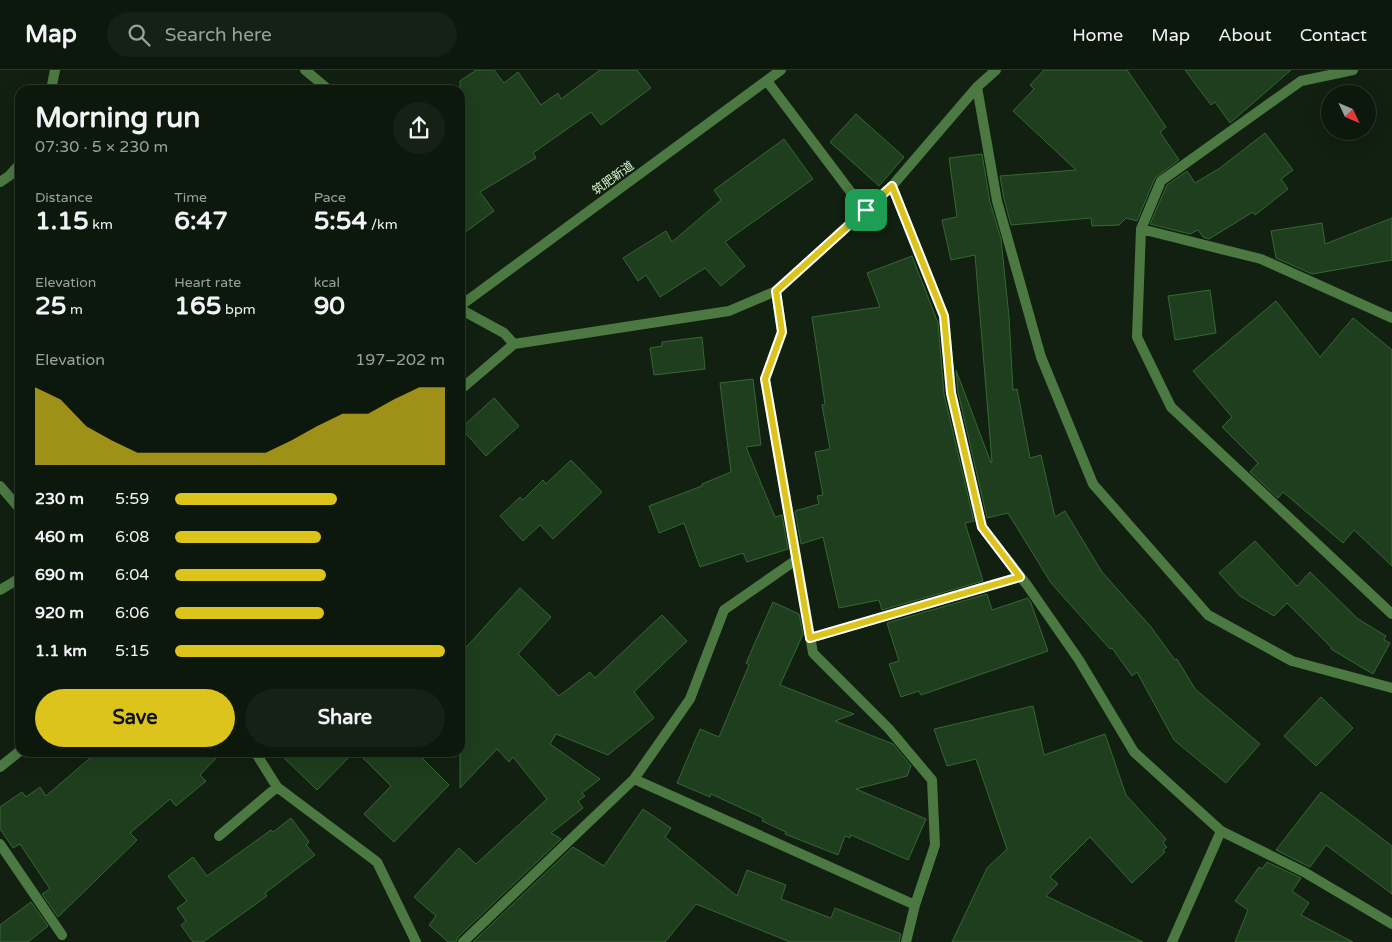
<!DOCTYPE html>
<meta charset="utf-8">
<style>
:root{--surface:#0d180c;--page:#162115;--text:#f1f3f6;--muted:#9aa09d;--line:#2d372d;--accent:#ddc41d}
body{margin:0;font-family:"Varela Round","Noto Sans JP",sans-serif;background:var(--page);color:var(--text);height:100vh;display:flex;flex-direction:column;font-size:19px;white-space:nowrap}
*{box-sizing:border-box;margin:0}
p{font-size:16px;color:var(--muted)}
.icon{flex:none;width:28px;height:28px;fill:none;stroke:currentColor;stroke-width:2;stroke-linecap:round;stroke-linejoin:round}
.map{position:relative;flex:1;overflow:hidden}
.details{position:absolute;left:15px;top:15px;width:450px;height:672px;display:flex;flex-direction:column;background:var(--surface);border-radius:15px;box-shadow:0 5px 20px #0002,0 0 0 1px var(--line)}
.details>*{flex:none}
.needle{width:32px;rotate:134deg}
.controls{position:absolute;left:1321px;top:15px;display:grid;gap:10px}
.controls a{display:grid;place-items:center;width:55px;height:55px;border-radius:50%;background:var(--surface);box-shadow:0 5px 20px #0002,0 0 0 1px var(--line);font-size:25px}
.pin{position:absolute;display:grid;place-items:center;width:42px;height:42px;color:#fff;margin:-21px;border-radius:10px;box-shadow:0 2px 8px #0006}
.round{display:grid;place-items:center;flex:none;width:52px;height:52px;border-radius:26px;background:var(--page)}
.head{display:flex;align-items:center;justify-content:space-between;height:85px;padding:0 20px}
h1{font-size:28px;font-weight:700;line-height:38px}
.figures{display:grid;grid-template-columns:repeat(3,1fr);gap:8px;height:85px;padding:5px 20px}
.figures div{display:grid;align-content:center}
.figures b{font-size:25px;font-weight:700}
.figures small{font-size:14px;font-weight:400}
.figures p{font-size:14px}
.chart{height:140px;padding:10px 20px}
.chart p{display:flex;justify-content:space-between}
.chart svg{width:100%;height:90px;margin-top:5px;fill:var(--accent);opacity:.7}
.action{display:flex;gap:10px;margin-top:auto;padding:10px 20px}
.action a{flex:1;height:58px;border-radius:30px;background:var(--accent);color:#111;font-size:20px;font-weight:700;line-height:58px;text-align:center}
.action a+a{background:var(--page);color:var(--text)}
ul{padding:0 20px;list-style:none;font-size:16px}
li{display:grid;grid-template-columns:80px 60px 1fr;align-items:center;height:38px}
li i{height:12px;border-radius:6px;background:var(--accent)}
header{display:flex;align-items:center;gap:30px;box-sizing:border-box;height:70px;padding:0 25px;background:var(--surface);border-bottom:1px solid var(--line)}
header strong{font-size:24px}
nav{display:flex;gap:28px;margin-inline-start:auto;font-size:18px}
.search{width:350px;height:45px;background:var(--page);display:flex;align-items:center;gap:12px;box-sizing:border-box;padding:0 18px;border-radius:28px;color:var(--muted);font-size:19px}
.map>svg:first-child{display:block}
.building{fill:#1f3e1e;stroke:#356733}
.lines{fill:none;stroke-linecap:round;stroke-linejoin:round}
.minor{stroke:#4c7941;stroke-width:10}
.tertiary{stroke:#4c7941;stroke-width:10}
.route-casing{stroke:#fff;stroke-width:10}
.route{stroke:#ddc41d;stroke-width:6}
.labels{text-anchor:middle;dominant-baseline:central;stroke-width:4;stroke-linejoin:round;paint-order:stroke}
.street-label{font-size:12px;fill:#d9f9d4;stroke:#112010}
</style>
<header>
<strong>Map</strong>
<div class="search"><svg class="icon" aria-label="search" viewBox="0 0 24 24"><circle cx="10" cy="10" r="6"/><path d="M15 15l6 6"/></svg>Search here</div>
<nav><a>Home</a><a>Map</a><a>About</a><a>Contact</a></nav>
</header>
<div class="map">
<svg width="1392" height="872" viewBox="0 0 1392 872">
<rect width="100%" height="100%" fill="#112010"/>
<!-- building -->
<path class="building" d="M476 0H494L504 13 518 2 541 35 558 23 561 29 600 0H637L651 18 601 55 591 42 533 83 536 88 480 122 494 141 460 166V11Z
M1044 0H1127L1166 57 1160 62 1179 90 1155 108 1137 151 1126 148 1119 155 1092 156 1091 148 1011 155 1004 129 1000 106 1076 100 1013 41 1034 19 1030 15Z
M1185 0H1291L1230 53 1215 32 1211 35Z
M856 44 904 87 879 116 830 72Z
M1265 63 1293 100 1281 109 1288 119 1255 145 1253 142 1209 169 1203 167 1198 160 1190 164 1150 154 1167 115 1187 101 1195 113 1220 98Z
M784 69 813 109 725 172 745 196 721 216 705 198 660 227 646 205 638 211 623 188 666 161 672 172 721 130 714 120Z
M982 84 990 132 1001 169 1009 247 1013 320 1017 319 1030 388 1041 385 1055 447 1065 441 1102 502 1151 557 1175 590 1177 589 1195 619 1260 674 1226 713 1174 670 1137 602 1132 606 1112 578 1110 579 1051 513 1008 443 987 448 958 322 956 300 991 393 992 392 975 185 951 190 942 150 957 147 949 88Z
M1392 148V190L1312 204 1276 188 1271 161 1322 153 1325 174Z
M912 186 938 253 944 324 974 451 965 453 983 511 882 540 879 530 839 538 823 467 801 474 795 441 819 434 817 426 823 425 815 382 830 379 822 335 825 334 812 247 880 237 867 203Z
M1210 220 1216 263 1175 270 1168 226Z
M1276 231 1320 287 1353 248 1392 280V496L1354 460 1343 473 1283 422 1278 428 1250 402 1258 393 1222 357 1232 347 1193 301Z
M702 267 705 299 654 305 650 278 662 276V272Z
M753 309 761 375 746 377 775 447 782 445 788 479 747 492 743 483 700 497 684 453 659 463 649 436 702 416V414L731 402 720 313Z
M494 328 519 356 486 386 461 358Z
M571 390 602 422 553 469 540 455 523 471 500 446 520 427 523 430 543 410 546 414Z
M1255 471 1297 516 1310 502 1358 549 1386 566 1384 570 1390 573 1373 604 1331 579V577L1287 533 1274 546 1240 526 1219 503Z
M520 518 551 547 518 584 559 626 590 602 595 608 662 545 687 571 634 622 654 648 608 685 556 664 550 674 600 709 582 723 585 726 578 731 583 738 551 763 561 769 458 867 456 872H448L429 855 436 846 414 827 459 778 476 794 547 729 513 687 509 692 497 679 460 718V584Z
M987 524 992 540 1028 528 1031 533 1048 581 921 625 919 621 901 627 889 594 899 591 887 553Z
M773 532 799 544 803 564 780 615 854 644 835 651 893 674 911 696 907 706 856 719 926 749 908 790 851 765 850 768 845 766 838 785 785 764 786 762 762 751 763 748 711 724 710 727 677 713 700 659 719 667 749 595 746 593Z
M1321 627 1353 658 1316 696 1284 666Z
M1033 636 1044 685 1105 664 1126 725 1166 769 1163 773 1167 777 1163 780 1165 782 1132 813 1090 767 1050 807 1058 814 1046 826 1143 872H952L987 798 1007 779 976 689 947 696 934 659Z
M97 682H222L200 705 206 711 176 736 170 729 130 763 137 770 58 847 42 824 50 819 20 774 13 778 0 759V737L22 722 26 727 40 717 46 726Z
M278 682H354L317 720Z
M357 682H416L449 715 394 772 364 744 391 716Z
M1321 722 1392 776V824L1326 775 1310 797 1276 780Z
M643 739 671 758 665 767 737 826 747 800 786 815 781 829 831 848 835 838 901 864 899 872H790L696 834 665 872H473L573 777 604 796Z
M291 748 309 772 306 775 315 785 265 823 267 826 203 872H193L181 855 186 851 177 838 187 831 168 806 193 787 207 806 271 760 273 762Z
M1267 792 1301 808 1292 821 1309 833 1301 845 1353 872H1235L1248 840 1235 831 1259 797 1262 799Z
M31 832 48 856 28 872H0V855Z"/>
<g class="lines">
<!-- minor -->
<path class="minor" d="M305 0 329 20
M996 0 977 17 892 116 944 246 951 323 982 457 1027 515 1079 590 1134 682 1221 761 1304 802 1392 854
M767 11 865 141
M977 17 997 131 1041 287 1093 414 1208 545 1292 591 1392 618
M51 20 55 0
M0 112 9 106 20 94
M1141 159 1161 111 1301 11 1353 0
M776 221 782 262 765 309 813 583 889 659 932 710 935 775 915 835 906 872
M460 239 504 263 514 274 729 241 776 221 892 116
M1392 248 1261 189 1141 159 1137 267 1171 337 1392 544
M460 320 514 274
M0 416 20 439
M810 568 1020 507
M257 682V685L277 717 377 792 416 872
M0 697 20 681
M634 709 915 835
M219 766 277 717
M0 774 62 865
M463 872 634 709 690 629 724 540 796 490"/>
<!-- tertiary -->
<path class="tertiary" d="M460 236 781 0
M0 520 20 508
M1172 872 1221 761"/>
</g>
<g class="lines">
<defs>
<path id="route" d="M892 116 944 246 951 323 982 457 1020 507 810 568 765 309 782 262 776 221Z"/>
</defs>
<!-- route casing -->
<use href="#route" class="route-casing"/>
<!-- route -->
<use href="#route" class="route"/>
</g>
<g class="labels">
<!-- street labels -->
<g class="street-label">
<text transform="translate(613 108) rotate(-36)">筑肥新道</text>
</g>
</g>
</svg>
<div class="controls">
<a><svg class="needle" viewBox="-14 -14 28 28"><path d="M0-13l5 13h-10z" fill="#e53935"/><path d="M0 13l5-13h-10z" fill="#9aa09d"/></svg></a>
</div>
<div class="pin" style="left:866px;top:140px;background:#1e9e55"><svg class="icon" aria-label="arrive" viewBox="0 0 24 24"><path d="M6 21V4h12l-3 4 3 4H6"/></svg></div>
<section class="details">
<div class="head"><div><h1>Morning run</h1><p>07:30 · 5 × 230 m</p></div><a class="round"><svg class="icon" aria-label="share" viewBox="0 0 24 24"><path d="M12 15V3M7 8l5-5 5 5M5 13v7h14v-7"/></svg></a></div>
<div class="figures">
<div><p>Distance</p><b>1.15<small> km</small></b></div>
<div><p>Time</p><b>6:47</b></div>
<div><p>Pace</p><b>5:54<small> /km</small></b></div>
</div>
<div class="figures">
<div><p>Elevation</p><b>25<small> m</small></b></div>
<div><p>Heart rate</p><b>165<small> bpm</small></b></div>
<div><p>kcal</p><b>90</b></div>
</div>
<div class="chart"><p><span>Elevation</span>197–202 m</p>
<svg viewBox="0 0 160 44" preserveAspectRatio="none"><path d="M0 44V6L10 12L20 25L30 32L40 38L50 38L60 38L70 38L80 38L90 38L100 32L110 25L120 19L130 19L140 12L150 6L160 6V44z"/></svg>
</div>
<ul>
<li><b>230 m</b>5:59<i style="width:60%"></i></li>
<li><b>460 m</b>6:08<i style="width:54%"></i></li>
<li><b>690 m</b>6:04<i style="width:56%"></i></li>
<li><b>920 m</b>6:06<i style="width:55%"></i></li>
<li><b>1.1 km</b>5:15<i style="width:100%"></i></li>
</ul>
<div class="action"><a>Save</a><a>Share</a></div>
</section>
</div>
